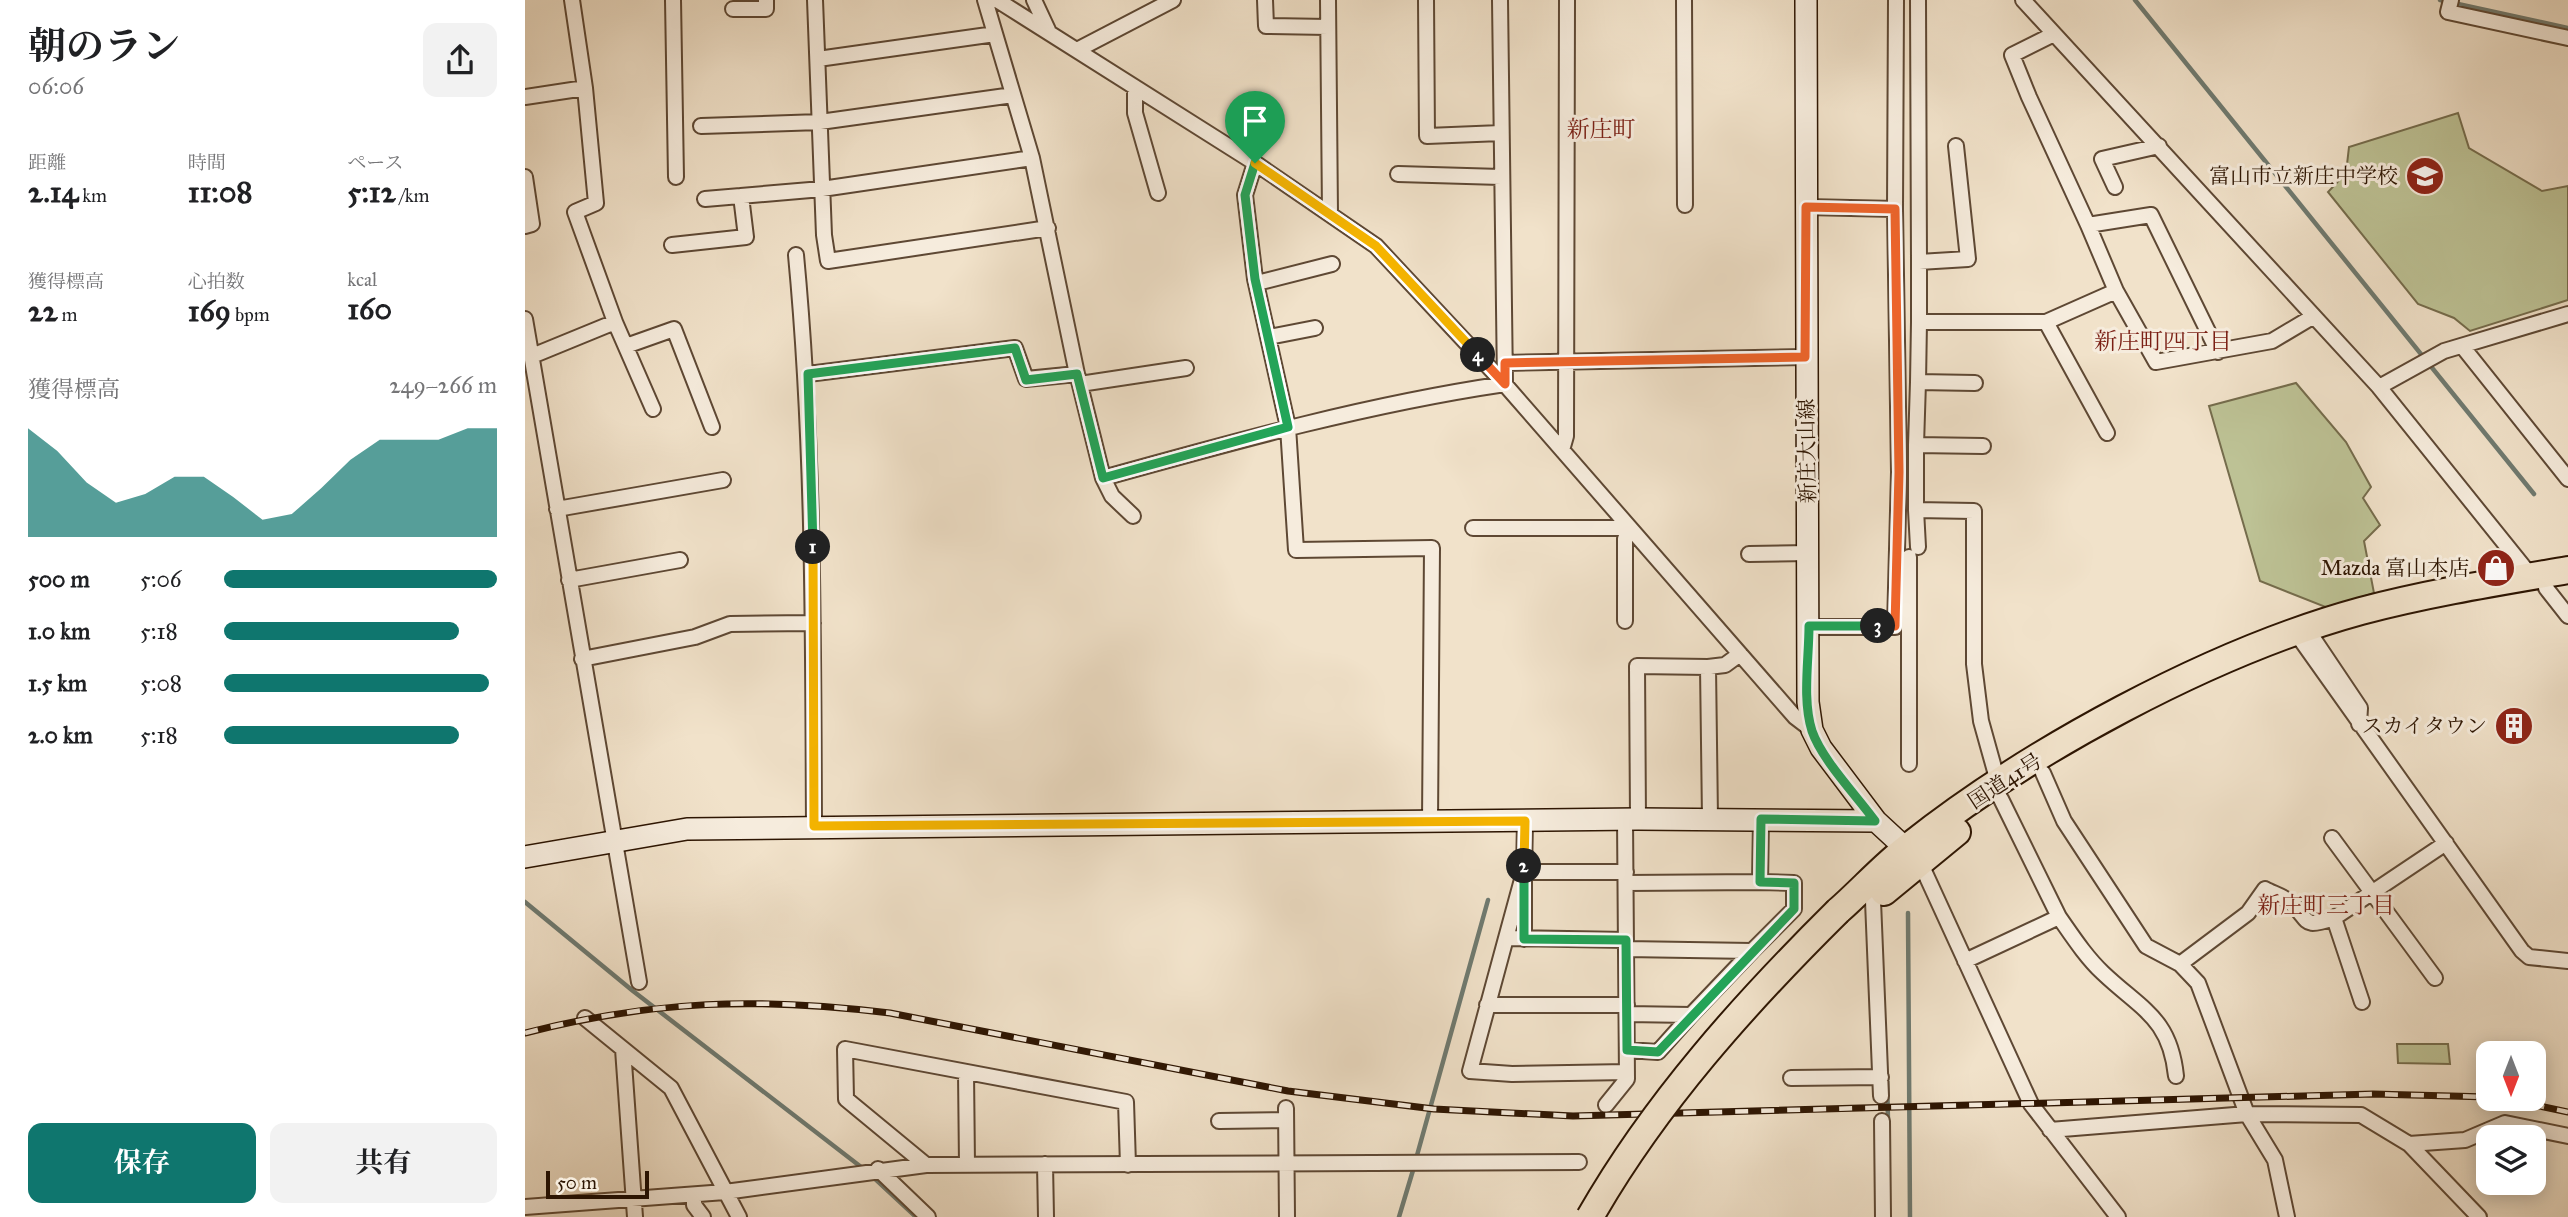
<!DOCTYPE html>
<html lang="ja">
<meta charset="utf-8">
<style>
:root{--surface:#fff;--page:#f2f2f2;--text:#202124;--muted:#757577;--accent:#0f766e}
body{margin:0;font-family:"IM FELL Great Primer","Noto Serif JP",serif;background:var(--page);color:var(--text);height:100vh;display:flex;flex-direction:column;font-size:26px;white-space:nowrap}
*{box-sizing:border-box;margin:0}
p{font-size:23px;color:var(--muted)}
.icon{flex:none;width:38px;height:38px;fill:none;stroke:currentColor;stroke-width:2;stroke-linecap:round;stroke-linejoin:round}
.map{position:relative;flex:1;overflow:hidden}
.drawer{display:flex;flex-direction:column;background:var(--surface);width:525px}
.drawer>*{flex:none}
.needle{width:46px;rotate:180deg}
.fabs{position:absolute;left:1951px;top:1041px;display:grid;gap:14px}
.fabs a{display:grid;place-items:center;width:70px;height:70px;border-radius:14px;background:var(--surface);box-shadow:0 4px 18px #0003;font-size:35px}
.scale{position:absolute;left:21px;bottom:18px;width:103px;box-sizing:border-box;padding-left:7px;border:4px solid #2d1502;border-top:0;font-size:19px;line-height:24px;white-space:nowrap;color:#2d1502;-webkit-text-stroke:5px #f6ecdd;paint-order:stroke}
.pin{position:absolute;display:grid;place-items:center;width:60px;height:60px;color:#fff;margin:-72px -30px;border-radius:50% 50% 50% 0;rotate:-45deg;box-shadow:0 0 7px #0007}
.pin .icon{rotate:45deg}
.km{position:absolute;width:35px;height:35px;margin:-18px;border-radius:50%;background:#222;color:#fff;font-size:19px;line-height:35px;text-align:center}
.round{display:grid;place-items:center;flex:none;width:74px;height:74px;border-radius:14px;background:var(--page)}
.summary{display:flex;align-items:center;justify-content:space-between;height:119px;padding:0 28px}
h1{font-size:38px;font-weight:700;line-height:52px}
.figures{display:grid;grid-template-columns:repeat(3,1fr);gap:10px;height:119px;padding:7px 28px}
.figures div{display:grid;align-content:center}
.figures b{font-size:30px;font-weight:700}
.figures small{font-size:19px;font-weight:400}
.figures p{font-size:19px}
.chart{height:196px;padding:14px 28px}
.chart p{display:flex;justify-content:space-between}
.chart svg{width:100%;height:126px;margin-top:7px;fill:var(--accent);opacity:.7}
.primary-button{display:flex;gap:14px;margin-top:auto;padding:14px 28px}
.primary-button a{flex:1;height:80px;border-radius:14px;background:var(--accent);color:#fff;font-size:28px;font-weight:700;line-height:80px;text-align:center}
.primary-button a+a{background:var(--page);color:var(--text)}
ul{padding:0 28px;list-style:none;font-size:23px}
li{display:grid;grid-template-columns:112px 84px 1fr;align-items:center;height:52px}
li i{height:18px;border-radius:9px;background:var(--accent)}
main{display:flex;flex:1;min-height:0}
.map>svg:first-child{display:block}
.green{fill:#bdc295;stroke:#756c4c;stroke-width:2}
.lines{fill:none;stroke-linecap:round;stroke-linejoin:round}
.stream{stroke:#6f7a70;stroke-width:4.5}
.street-casing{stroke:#5e4834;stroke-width:18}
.secondary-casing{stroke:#2d1502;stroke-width:24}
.highway-casing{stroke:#2d1502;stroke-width:30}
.street{stroke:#f6ecdd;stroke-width:14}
.secondary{stroke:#f6ecdd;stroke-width:21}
.highway{stroke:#f1e2ca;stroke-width:26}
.rail-casing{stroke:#2d1502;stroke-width:7}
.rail{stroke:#f6ecdd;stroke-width:4.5;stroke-dasharray:13;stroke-linecap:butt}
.highway-bridge-casing{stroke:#2d1502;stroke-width:30;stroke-linecap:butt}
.highway-bridge{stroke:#f1e2ca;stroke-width:26}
.split-1-casing{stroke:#fff;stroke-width:14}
.split-2-casing{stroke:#fff;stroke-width:14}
.split-3-casing{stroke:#fff;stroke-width:14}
.split-4-casing{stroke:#fff;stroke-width:14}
.split-5-casing{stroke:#fff;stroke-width:14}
.split-1{stroke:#22a559;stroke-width:9}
.split-2{stroke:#f5b400;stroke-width:9}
.split-3{stroke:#22a559;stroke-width:9}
.split-4{stroke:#f0652b;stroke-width:9}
.split-5{stroke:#f5b400;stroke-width:9}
.labels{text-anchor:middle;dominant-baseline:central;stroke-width:6;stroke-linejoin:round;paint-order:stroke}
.poi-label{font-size:21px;fill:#2d1502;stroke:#f6ecdd;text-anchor:end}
.street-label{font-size:21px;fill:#2d1502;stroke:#f6ecdd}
.neighbourhood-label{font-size:23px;fill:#7a1f14;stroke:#f6ecdd}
</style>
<main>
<section class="drawer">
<div class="summary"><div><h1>朝のラン</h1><p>06:06</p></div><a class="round"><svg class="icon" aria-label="share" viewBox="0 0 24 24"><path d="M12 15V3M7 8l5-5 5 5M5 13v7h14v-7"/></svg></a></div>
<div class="figures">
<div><p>距離</p><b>2.14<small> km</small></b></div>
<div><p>時間</p><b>11:08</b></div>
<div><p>ペース</p><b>5:12<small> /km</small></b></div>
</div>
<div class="figures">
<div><p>獲得標高</p><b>22<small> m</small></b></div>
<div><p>心拍数</p><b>169<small> bpm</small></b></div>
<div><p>kcal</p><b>160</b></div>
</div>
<div class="chart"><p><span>獲得標高</span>249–266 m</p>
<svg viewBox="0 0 160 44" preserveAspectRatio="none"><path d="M0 44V6L10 14L20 25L30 32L40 29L50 23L60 23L70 30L80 38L90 36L100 27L110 17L120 10L130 10L140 10L150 6L160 6V44z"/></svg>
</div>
<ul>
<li><b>500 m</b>5:06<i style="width:100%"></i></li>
<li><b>1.0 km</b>5:18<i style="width:86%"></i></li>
<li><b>1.5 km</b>5:08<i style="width:97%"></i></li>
<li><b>2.0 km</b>5:18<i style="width:86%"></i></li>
</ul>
<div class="primary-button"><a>保存</a><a>共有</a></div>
</section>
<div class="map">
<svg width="2043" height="1217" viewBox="0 0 2043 1217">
<rect width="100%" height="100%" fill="#f1e2ca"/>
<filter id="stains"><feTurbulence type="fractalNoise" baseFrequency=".00286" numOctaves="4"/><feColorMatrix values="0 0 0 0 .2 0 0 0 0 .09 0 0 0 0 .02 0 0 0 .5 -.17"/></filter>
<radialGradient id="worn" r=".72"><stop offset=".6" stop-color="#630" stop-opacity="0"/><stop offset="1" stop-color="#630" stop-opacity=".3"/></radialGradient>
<!-- green -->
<path class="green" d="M1933 113 1944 148 2017 191 2043 186V300L1945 331 1929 318 1893 304 1803 192 1821 173 1824 147Z
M1771 383 1821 442 1846 487 1838 498 1855 525 1839 541 1849 593 1803 608 1735 581 1684 406Z
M1872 1044H1923L1925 1064 1873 1063Z"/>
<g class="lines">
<!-- stream -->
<path class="stream" d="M1610 0 2009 494
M1915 0 2043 28
M0 902 108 991 340 1170
M1383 913 1385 1217
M1362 1074 1363 1122
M891 1159 963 900
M347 1176 391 1217
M874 1217 889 1167"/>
<defs>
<path id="street" d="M148 0 151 177
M290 0 299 235 303 261 523 228
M472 0 730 163 851 246 976 380 1270 717 1287 730
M509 0 523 30
M740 0 741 26 803 27
M803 0 805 213
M901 0 902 136 976 133
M1159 0 1160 205
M1393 0 1394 262
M1498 0 1854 387 2006 576
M1926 0 1923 12 2043 38
M208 9H241V0
M1529 34 1487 55 1504 97 1563 225
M552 50 648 0
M293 59 470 34
M610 87V113L633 193
M0 97 60 88 47 0
M176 126 295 122 488 95
M730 163 720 195 730 279 763 427 771 550 907 548 905 823
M873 174 976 177
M0 177 7 224 0 226
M1590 187 1577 159 1634 146
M180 199 297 189 507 158
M1281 207 1370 209 1371 0
M147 245 221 237 216 196
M271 255C289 445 288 635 289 826
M732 283 807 264
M1591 291 1563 225 1626 215 1693 352
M0 319 114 982
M90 322 128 409
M1394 322V262L1443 259 1431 146
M1521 322 1591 291 1631 362 1747 341 1789 316
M744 337 790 328
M101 346 149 329 187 427
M1937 346 2043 479
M7 356 90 322 50 212 71 203 60 88
M980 363 1280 357
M283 374 490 348 501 379 552 374 507 158 460 0
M553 377 578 478
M1393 382 1394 322H1521L1582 433
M555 384 661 368
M1854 387 1919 351 2043 314
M1391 445 1393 382 1450 383
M1037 450 1041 436 1042 0
M32 509 198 480
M1391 510V445L1458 446
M608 516 587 496 578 478C711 441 844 404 980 384L975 0
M948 528H1105L1100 539V621
M1393 547 1391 510 1449 511V664L1456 721 1473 782
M1224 554 1284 553
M1384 557V764
M44 580 155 560
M2021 588 2043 616
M1284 627H1370L1374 472 1370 209
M1782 629 1835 708 1834 724
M1771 633 1997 951 2004 957 2043 961
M57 659 170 637 205 624 288 623
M1183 667 1200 665 1215 654
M1518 773 1539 821 1621 946 1655 964 1673 983 1722 1114 1750 1160 1762 1217
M1476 799 1534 917
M1113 819 1112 666 1183 667 1185 818
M1000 821 999 872H1101
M1807 838 1910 978
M1395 862 1506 1104 1593 1217
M1101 883 1235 882 1236 819
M1348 901 1356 1096
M1809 918 1837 1002
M981 938 999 872V939
M1101 940 981 938 945 1071 987 1074 1102 1072
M1101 949 1227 951 1269 909V883L1235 882
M1440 961 1534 917C1548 937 1561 957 1578 973 1617 1010 1645 1018 1651 1076
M1655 964 1723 913 1740 889C1747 893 1758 896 1765 902 1786 921 1776 929 1809 918L1921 843
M962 1005H1102
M1102 1014 1166 1015 1227 951
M60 1018 146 1088 214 1217
M98 1049 110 1217
M1102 1050 1133 1052 1166 1015
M441 1072 442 1165
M1266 1078 1356 1077
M1081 1105 1102 1079 1100 819
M761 1108 762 1217
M694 1121 761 1120
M1357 1121 1358 1217
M1525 1130 1722 1114 1836 1115 1884 1144 1954 1217
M1884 1144 1940 1140 1980 1123 2043 1136
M520 1164 521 1217
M401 1165 321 1099 320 1049 601 1102 603 1165
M353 1169 403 1217
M169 1195V1205L178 1217
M0 1207 200 1192 401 1165 1054 1162"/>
<path id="secondary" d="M1281 0 1283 702 1287 730 1296 748 1351 821 1391 858
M0 857 162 829 1113 819 1351 821"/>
<path id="highway" d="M1359 892 1432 832
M1313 911C1337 890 1358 866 1383 847 1504 751 1686 652 1836 611 1904 593 1973 582 2043 570"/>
</defs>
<!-- street casing -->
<use href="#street" class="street-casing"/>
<!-- secondary casing -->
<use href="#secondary" class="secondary-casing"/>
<!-- highway casing -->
<use href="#highway" class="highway-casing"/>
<!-- street -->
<use href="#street" class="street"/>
<!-- secondary -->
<use href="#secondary" class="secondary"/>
<!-- highway -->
<use href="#highway" class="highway"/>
<defs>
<path id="rail" d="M0 1033C130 1000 232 997 365 1013L763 1091 909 1109 1048 1116 1848 1094 1964 1097
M1981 1099 2043 1112"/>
</defs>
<!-- rail casing -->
<use href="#rail" class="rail-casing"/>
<!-- rail -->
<use href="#rail" class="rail"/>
<defs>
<path id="highway-bridge" d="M1065 1217C1130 1103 1220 1003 1313 911"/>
</defs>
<!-- highway-bridge casing -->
<use href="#highway-bridge" class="highway-bridge-casing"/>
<!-- highway-bridge -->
<use href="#highway-bridge" class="highway-bridge"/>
</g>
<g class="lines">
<defs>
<path id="split-1" d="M288 547 283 374 490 348 501 380 552 374 578 478 763 427 730 279 720 195 730 163"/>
<path id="split-2" d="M288 547 289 826 1000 821 999 866"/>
<path id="split-3" d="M999 866V939L1101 940 1102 1050 1133 1052 1269 909V883L1235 882 1236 819 1350 821C1332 796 1297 760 1287 731 1277 700 1284 659 1284 626H1353"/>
<path id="split-4" d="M953 355 980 384V363L1280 357 1281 207 1370 209 1374 472 1370 626H1353"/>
<path id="split-5" d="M730 163 851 246 953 355"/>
</defs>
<!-- split-1 casing -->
<use href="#split-1" class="split-1-casing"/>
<!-- split-2 casing -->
<use href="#split-2" class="split-2-casing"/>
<!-- split-3 casing -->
<use href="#split-3" class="split-3-casing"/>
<!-- split-4 casing -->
<use href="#split-4" class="split-4-casing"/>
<!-- split-5 casing -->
<use href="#split-5" class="split-5-casing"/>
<!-- split-1 -->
<use href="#split-1" class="split-1"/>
<!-- split-2 -->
<use href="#split-2" class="split-2"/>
<!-- split-3 -->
<use href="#split-3" class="split-3"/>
<!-- split-4 -->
<use href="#split-4" class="split-4"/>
<!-- split-5 -->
<use href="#split-5" class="split-5"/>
</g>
<!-- icons -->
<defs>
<symbol id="school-disc" viewBox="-11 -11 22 22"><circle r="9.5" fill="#8f2418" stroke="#f6ecdd"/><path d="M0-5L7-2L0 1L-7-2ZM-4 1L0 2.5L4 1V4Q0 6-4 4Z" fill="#fff"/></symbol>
<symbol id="shop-disc" viewBox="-11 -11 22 22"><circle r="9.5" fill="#8f2418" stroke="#f6ecdd"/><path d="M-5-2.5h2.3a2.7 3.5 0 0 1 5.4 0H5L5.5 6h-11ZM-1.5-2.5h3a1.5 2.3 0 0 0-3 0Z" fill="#fff"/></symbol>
<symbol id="building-disc" viewBox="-11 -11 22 22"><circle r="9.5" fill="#8f2418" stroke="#f6ecdd"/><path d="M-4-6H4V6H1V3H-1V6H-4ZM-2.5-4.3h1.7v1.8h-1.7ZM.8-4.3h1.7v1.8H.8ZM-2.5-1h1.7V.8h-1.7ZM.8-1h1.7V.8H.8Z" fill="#fff"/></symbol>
</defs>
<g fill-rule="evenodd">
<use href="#school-disc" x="1878" y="154" width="44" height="44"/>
<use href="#shop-disc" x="1949" y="546" width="44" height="44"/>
<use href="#building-disc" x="1967" y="704" width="44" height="44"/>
</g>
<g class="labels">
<!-- poi labels -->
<g class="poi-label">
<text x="1873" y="176">富山市立新庄中学校</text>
<text x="1944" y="568">Mazda 富山本店</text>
<text x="1962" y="726">スカイタウン</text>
</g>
<!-- street labels -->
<g class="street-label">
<text transform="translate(1282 451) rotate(-91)">新庄大山線</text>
<text transform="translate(1480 781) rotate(-33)">国道41号</text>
</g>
<!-- neighbourhood labels -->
<g class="neighbourhood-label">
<text x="1076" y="129">新庄町</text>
<text x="1638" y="341">新庄町四丁目</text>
<text x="1801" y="905">新庄町三丁目</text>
</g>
</g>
<rect width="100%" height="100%" filter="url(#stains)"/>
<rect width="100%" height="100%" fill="url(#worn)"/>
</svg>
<div class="fabs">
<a><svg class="needle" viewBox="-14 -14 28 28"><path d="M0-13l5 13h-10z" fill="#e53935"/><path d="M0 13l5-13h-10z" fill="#757577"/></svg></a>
<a><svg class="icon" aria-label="layers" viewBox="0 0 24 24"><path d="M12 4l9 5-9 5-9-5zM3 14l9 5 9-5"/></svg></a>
</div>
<div class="scale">50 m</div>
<div class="pin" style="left:730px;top:163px;background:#1e9e55"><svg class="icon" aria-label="arrive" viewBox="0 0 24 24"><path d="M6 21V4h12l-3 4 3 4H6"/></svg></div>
<b class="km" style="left:288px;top:547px">1</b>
<b class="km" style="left:999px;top:866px">2</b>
<b class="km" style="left:1353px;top:626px">3</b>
<b class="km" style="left:953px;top:355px">4</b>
</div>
</main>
